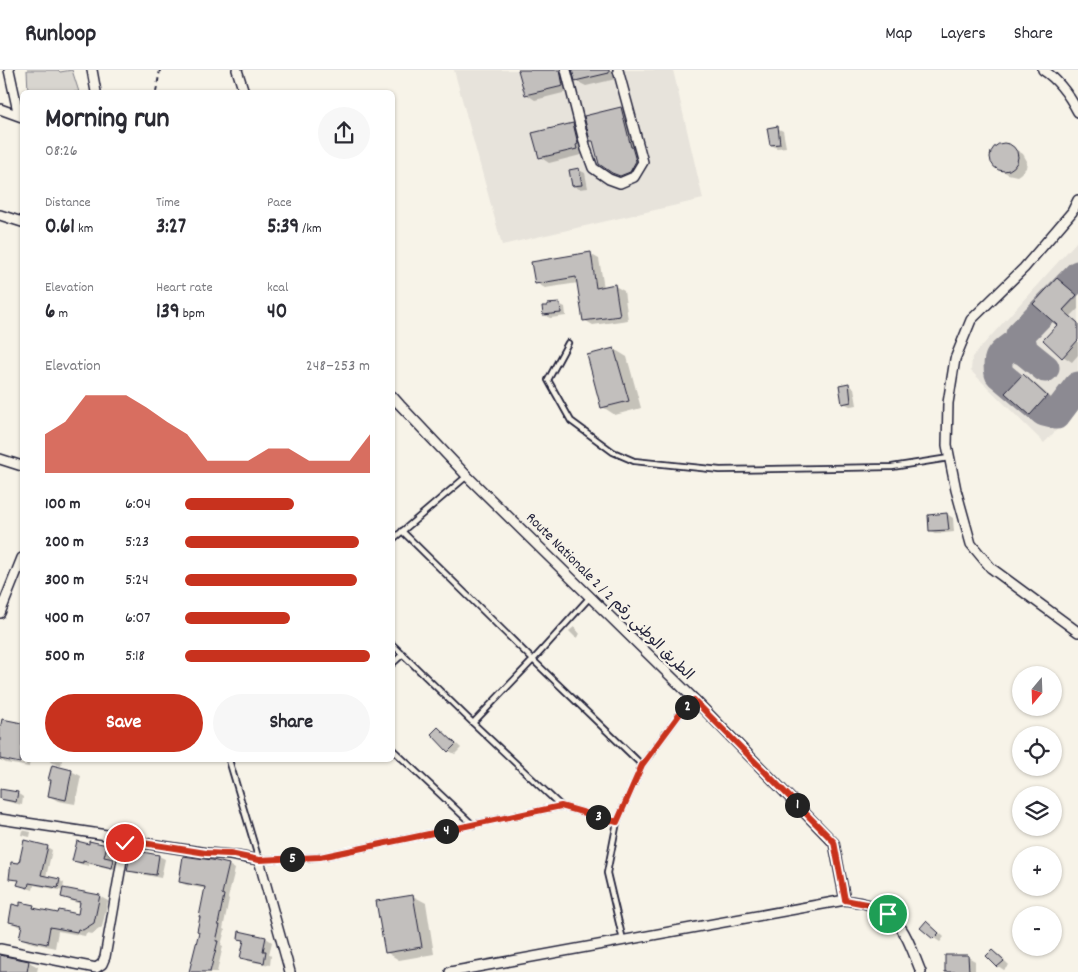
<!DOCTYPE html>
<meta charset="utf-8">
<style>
:root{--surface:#fff;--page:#f7f7f7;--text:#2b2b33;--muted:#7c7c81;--line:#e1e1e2;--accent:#c8321e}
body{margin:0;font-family:Dekko,"Playpen Sans Arabic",sans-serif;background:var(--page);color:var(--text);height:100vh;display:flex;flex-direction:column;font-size:19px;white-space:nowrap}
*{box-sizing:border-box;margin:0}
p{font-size:16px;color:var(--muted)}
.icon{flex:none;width:28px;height:28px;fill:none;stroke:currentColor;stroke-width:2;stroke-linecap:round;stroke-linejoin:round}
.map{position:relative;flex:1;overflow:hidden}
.drawer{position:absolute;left:20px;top:20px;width:375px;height:672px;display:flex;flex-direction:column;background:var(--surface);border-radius:8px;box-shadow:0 1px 4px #0004}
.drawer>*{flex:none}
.needle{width:32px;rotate:199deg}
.buttons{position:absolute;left:1012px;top:596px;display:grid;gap:10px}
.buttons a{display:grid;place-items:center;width:50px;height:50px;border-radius:50%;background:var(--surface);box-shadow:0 1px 4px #0004;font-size:25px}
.pin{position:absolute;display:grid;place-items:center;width:42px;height:42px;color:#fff;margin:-21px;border:2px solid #fff;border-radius:50%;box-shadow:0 1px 5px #0007}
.km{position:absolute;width:25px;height:25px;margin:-12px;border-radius:50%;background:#222;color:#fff;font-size:14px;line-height:25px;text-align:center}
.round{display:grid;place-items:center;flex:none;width:52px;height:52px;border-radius:26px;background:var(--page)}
.headline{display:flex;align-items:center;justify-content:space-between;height:85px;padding:0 25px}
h1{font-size:28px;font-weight:700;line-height:38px}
.figures{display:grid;grid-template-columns:repeat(3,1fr);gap:8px;height:85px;padding:5px 25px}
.figures div{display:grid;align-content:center}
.figures b{font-size:21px;font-weight:700}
.figures small{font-size:14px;font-weight:400}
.figures p{font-size:14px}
.chart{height:140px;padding:10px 25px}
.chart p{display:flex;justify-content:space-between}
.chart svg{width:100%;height:90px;margin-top:5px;fill:var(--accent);opacity:.7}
.button{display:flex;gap:10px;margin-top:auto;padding:10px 25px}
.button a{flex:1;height:58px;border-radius:30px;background:var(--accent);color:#fff;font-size:20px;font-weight:700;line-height:58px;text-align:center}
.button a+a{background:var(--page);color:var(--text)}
ul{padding:0 25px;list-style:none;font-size:16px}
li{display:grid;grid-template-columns:80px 60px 1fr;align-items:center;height:38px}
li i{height:12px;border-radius:6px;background:var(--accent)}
header{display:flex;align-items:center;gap:30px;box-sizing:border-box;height:70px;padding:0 25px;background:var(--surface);border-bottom:1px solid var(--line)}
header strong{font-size:24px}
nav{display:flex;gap:28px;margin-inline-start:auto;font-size:18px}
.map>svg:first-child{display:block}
.built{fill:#e7e3db}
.green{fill:#d8d5cf;stroke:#7d7c85}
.shadow{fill:#0003;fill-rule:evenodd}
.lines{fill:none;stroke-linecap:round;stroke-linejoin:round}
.taxiway{stroke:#8c8a92;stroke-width:29}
.building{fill:#c2bfbd;stroke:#22223b}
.lane-casing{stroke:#22223b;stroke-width:8}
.street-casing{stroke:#22223b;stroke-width:12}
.path{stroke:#22223b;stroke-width:2;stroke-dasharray:5 4;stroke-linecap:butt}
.lane{stroke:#f7f3e8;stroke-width:4.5}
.street{stroke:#f7f3e8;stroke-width:9}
.route-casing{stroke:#fff;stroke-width:10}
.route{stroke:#c8321e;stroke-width:6}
.labels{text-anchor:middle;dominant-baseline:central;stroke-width:4.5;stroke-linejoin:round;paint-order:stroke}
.street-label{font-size:15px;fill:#22223b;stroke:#f7f3e8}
</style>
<header>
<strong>Runloop</strong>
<nav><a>Map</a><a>Layers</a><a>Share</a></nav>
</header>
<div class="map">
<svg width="1078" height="902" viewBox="0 0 1078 902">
<rect width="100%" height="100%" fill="#f7f3e8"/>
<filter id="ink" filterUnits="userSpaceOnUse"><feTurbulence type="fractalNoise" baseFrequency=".02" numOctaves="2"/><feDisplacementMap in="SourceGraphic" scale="10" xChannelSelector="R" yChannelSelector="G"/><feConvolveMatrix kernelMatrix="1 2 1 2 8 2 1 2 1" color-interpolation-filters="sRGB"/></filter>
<g filter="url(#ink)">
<!-- built -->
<path class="built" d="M454 0H673L703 129 502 175Z
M1078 170V338L1044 373 971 301 972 287Z"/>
<!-- green -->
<path class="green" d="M27 0H58L60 2 72 0 79 22H28Z"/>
<!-- shadow -->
<path class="shadow" d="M522 0H573L569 4 571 21 535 30 526 24Z
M573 0H618L620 8 586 16 576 11Z
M621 38 630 44 645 97 623 108 613 102 595 72 592 70Z
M573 54 582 60 585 84 549 93 540 87Z
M777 58 783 61 786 77 777 78 771 75Z
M1005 74 1009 75 1023 84 1027 91 1026 98 1020 104 1017 106 1008 104 995 96 991 88V84L996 76Z
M579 100 585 103 588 118 579 119 573 115Z
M590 184 599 189 604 218 615 216 624 221 628 250 593 255 584 250 578 213 545 218 536 213Z
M1058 209 1067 215 1078 224V239L1071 246 1078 252V285L1072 292 1063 286 1058 255Z
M559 234 565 237 566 246 550 248 544 245Z
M614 279 627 287 641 338 615 345 603 337Z
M1023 306 1032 311 1056 332 1040 349 1031 344Z
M848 315 854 318 857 335 850 336 844 333Z
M947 444 953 448 954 462 936 464 930 460Z
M574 557 580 564 576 568 569 561Z
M3 650 22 654V690H30L29 697 6 693 0 690V667ZM5 689 26 692V695L5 691Z
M439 658 444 662 461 678 455 684 449 681Z
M51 690H62L61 696 50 692Z
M71 701 81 706 75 734 58 731 49 726Z
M0 722 17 723 23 727 22 735 5 731 0 729Z
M22 760 31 762 30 767 21 765Z
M47 777 52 780 46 807 59 810 64 813 63 819 99 826 108 831 102 857 92 864 86 863 85 866 58 861 55 878 29 872 21 868 23 857 18 856 10 852 21 837 33 836 41 841 59 844 79 845 81 834 71 831 63 826 64 821 34 815 33 820 24 817 19 814 25 810 14 808V810L10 808 20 794Z
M106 777 112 780 110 789 119 794 118 800 89 794V796L80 794 74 790Z
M159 786 165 789 161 808 135 803 129 800Z
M211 791 229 795 235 799 228 828 229 829 223 859 225 860 221 875 223 876 217 902H190L200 862 206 819 186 815 180 812Z
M413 826 426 833 434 884 399 890 386 882Z
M926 853 932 856 944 867 940 872 934 868 922 858Z
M240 862 266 868 272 872 269 884 271 886 270 895 248 891 242 888 245 872 239 868Z
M993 881 999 885 1009 895 1004 900 998 896 988 886Z
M0 886 29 892 38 897 37 902H0Z
M968 887 975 891V902H946Z"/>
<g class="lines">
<!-- taxiway -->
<path class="taxiway" d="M1024 281 1012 276C999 285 996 289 999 304L1044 342 1056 345 1078 316
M1045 298 1024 281 1020 265 1078 205"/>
</g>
<!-- building -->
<path class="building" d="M518 0H560L563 16 525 25Z
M572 0H609V3L575 11Z
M621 37 631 77H632L636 91 630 102 620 106 612 103 599 94 593 71H590L584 46Z
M573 53 578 74 576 75 577 79 539 88 532 63Z
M778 56 780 74 770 75 767 58Z
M990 87a14 14 0 1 1 28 0a14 14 0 1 1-28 0Z
M579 98 582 115 572 116 569 100Z
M591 182 596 218 615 214 620 246 583 251 576 207 535 214 531 192Z
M1057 208 1077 225 1063 240 1078 253V270L1062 288 1043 270 1057 255 1033 234Z
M560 233 561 243 543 245 542 236H547V234Z
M614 278 629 331 601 338 587 285Z
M1023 304 1047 326 1030 345 1005 323Z
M849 313 851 332 842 334 839 315Z
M947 443 949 460 929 461 928 445Z
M2 649 22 653V676L20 693 0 689V659Z
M438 657 456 674 448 682 431 664Z
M52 695 72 700 66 730 48 726 51 710H48Z
M0 719 18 722 16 732 0 729Z
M24 770 48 776 41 805 60 809 58 818 29 813 28 818 17 815 19 810 9 809 11 792 19 793Z
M77 771 89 774V771L107 775 104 787 114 789 112 798 83 791V793L72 791Z
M131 780 159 785 156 805 127 801Z
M183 786 212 790 229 794 222 824 224 825 218 855H220L216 871H218L210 902H189L199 862 197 861 200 847H199L205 817 179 812Z
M63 818 100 825 94 853 83 860 78 859 77 862 50 857 47 874 19 868 22 855 9 852 12 834 20 836V832L34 835 33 838 58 843 59 840 78 844 80 832 61 827Z
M413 825 422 877 385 883 376 831Z
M926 851 939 863 933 869 920 858Z
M239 861 266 867 263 881H266L264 893 240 888 244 870 238 869Z
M992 880 1004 891 997 897 986 886Z
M0 885 29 891 27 902H0Z
M945 885H968L969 902H945Z"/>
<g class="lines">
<defs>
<path id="lane" d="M568 273 548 310 571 351 613 382 634 391 720 400 892 397 949 388
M402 461 533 590 642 695
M392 470 467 406
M392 574 473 653 561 736 617 752
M392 594 403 584
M473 653 533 590 590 527
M392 679 473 755
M229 690 259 790 320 787 561 736
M623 870 607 803 617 752 642 695 679 645 695 630"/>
<path id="street" d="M9 0 19 46
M92 0 96 22
M237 0 244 22
M566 0 586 79 593 98 609 109 620 113 634 107 643 92 618 0
M1043 0C1059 10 1069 25 1078 42
M0 39 22 47
M1078 130 1072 142 1024 198 971 250 955 289 948 333 947 375 956 420 971 474 991 498 1078 562
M0 145 22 152
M392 326 400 335 467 406 695 630 834 773 845 830
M0 389 22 396
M0 543 22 488
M0 749 120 767 124 770 125 773 105 887 102 894 96 898 0 879
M124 770 207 783 230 785 259 790 290 902
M450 902 845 830C853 832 864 832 872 836 904 848 909 873 921 902"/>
</defs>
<!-- lane casing -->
<use href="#lane" class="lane-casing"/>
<!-- street casing -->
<use href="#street" class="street-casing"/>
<!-- path -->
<path class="path" d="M156 22 160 0"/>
<!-- lane -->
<use href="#lane" class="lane"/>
<!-- street -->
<use href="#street" class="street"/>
</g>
</g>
<g class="lines" filter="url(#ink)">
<defs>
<path id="route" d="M125 773 124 770 206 783 230 784 259 790 320 787 561 736 617 752 642 695 679 645 694 630 834 772 845 830 871 835 888 844"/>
</defs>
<!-- route casing -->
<use href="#route" class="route-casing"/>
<!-- route -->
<use href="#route" class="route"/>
</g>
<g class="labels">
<!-- street labels -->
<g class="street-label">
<text transform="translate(609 527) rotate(45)">Route Nationale 2 / الطريق الوطني رقم 2</text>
</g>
</g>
</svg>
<div class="buttons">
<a><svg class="needle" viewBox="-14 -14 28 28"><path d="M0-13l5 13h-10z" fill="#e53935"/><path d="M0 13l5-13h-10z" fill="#7c7c81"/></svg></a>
<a><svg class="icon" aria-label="locate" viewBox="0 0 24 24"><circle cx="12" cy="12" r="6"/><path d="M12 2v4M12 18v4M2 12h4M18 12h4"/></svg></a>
<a><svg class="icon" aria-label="layers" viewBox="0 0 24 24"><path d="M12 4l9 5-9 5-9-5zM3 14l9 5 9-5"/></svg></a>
<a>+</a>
<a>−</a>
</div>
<div class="pin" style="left:888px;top:844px;background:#1e9e55"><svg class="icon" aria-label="arrive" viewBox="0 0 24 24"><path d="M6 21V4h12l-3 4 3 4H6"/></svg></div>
<div class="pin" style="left:125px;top:773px;background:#d93025"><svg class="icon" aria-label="check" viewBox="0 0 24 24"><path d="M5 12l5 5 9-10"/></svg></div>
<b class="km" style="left:797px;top:735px">1</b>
<b class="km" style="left:687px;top:637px">2</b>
<b class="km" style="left:598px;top:747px">3</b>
<b class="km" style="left:446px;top:761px">4</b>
<b class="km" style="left:292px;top:789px">5</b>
<section class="drawer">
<div class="headline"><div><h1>Morning run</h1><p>08:26</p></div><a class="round"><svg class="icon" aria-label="share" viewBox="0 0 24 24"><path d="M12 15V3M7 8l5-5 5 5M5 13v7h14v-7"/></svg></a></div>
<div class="figures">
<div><p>Distance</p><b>0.61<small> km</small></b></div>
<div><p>Time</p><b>3:27</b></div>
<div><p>Pace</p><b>5:39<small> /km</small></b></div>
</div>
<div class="figures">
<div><p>Elevation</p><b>6<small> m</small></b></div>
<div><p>Heart rate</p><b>139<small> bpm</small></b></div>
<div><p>kcal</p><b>40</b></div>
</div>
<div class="chart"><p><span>Elevation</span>248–253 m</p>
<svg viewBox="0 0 160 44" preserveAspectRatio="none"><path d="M0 44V25L10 19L20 6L30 6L40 6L50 12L60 19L70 25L80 38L90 38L100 38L110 32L120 32L130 38L140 38L150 38L160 25V44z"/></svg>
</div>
<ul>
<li><b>100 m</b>6:04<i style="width:59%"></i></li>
<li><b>200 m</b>5:23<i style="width:94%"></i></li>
<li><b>300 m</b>5:24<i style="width:93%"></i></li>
<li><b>400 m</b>6:07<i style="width:57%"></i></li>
<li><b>500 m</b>5:18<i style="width:100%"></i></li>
</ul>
<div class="button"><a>Save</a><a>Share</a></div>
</section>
</div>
